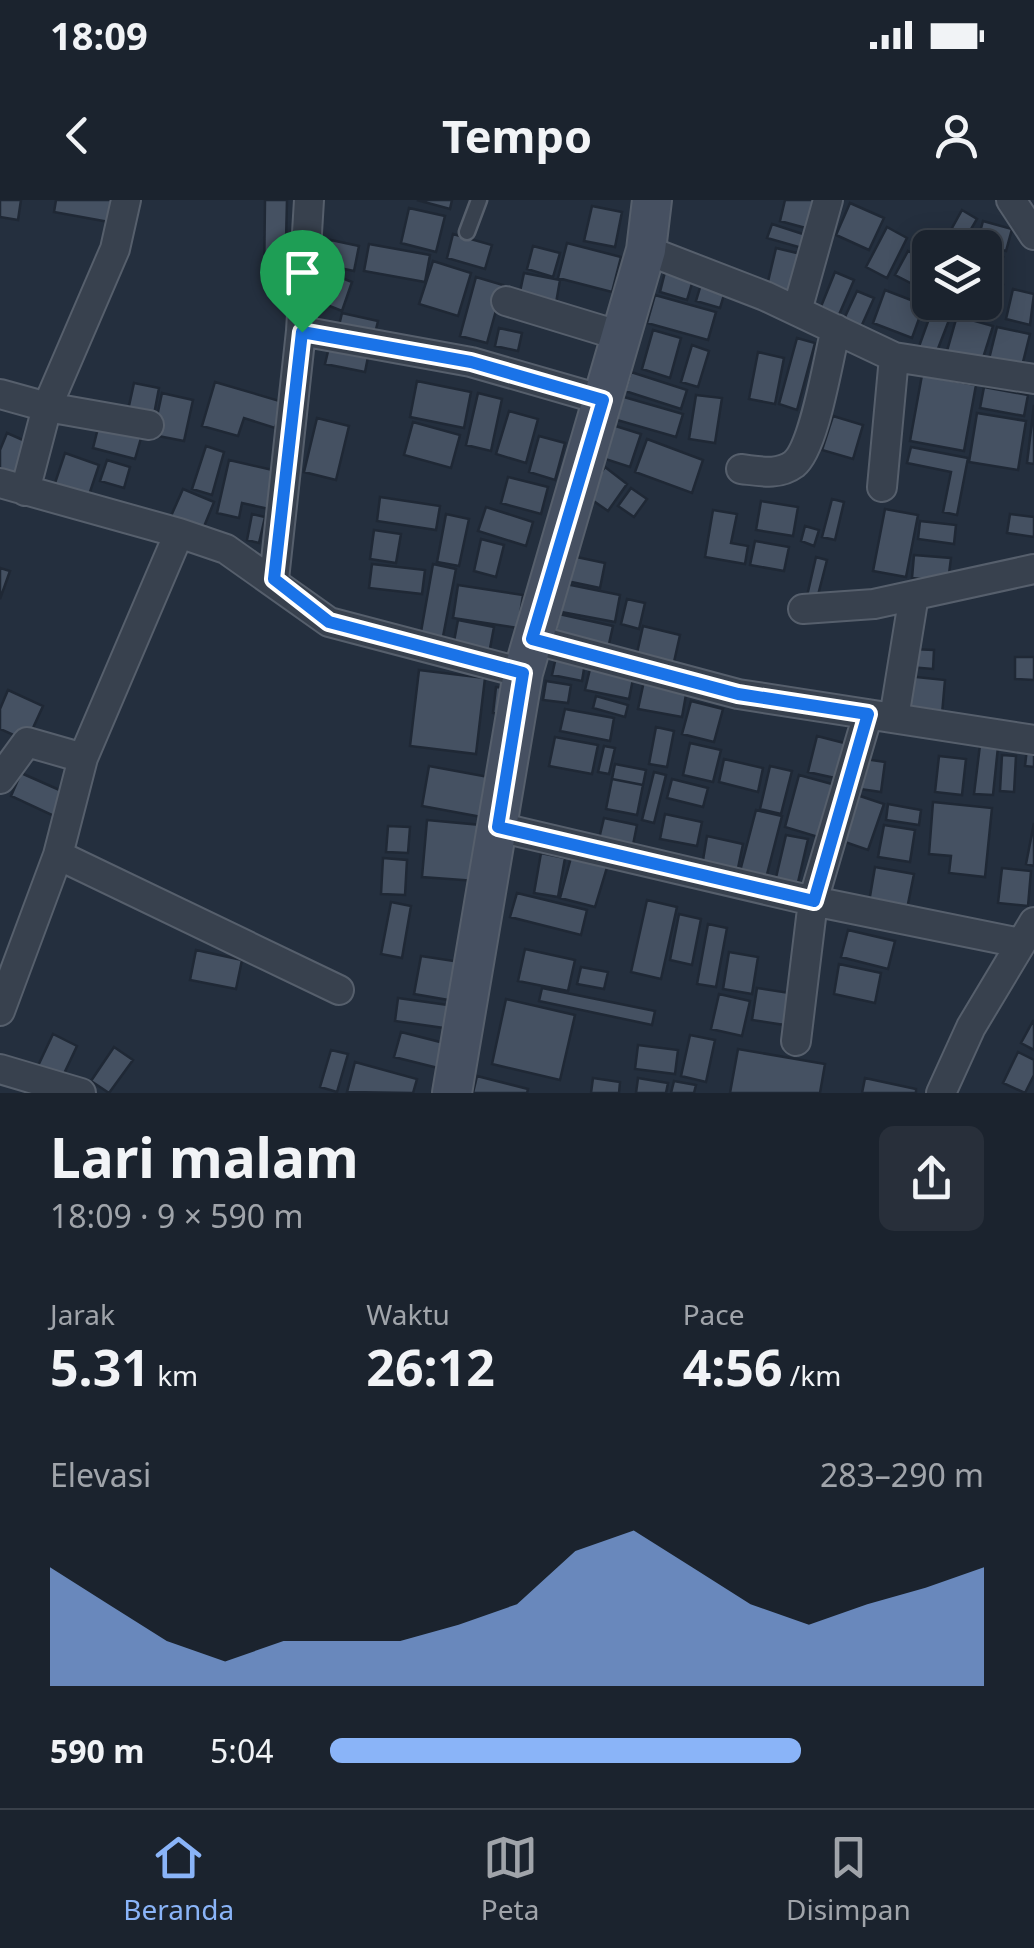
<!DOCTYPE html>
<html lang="id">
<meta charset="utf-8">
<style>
:root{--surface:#1b232e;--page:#282f3a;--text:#f1f3f6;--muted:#a0a4aa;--line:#39404a;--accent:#8ab4f8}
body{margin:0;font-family:"Noto Sans",sans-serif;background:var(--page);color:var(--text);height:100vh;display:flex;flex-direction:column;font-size:38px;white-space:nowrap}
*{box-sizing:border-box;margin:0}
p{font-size:32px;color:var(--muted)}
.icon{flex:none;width:55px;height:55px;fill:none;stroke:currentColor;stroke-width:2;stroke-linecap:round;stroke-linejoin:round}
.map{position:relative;height:893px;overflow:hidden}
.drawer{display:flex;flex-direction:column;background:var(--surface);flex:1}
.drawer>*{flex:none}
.fabs{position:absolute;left:912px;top:30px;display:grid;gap:20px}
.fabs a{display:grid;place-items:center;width:90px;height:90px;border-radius:15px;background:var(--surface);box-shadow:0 5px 25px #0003,0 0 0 2px var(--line);font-size:50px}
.pin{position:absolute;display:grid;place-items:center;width:85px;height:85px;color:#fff;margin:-102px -42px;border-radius:50% 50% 50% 0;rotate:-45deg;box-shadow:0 0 10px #0007}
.pin .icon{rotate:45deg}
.round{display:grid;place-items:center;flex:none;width:105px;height:105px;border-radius:15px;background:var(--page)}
.overview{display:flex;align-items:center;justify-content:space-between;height:170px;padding:0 50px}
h1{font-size:55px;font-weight:700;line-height:75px}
.figures{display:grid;grid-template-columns:repeat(3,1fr);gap:15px;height:170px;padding:10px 50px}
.figures div{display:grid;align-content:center}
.figures b{font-size:50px;font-weight:700}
.figures small{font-size:28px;font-weight:400}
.figures p{font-size:28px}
.chart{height:280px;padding:20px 50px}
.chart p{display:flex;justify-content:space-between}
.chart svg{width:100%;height:180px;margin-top:10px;fill:var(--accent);opacity:.7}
ul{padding:0 50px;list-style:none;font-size:32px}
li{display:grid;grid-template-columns:160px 120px 1fr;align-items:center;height:75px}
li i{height:25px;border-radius:12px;background:var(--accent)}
.status{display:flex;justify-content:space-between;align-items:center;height:70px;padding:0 50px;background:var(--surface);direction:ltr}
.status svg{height:28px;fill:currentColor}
header{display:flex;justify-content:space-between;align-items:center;height:130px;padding:0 50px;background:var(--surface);font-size:45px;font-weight:700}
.menu{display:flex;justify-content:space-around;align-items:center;height:140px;border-top:2px solid var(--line);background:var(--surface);font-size:28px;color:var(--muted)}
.menu a{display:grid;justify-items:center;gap:5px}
.menu .selected{color:var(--accent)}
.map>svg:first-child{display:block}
.building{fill:#455162;stroke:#1f2835;stroke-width:2.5}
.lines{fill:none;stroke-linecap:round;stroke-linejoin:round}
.lane-casing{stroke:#565f6c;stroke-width:19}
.street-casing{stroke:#565f6c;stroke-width:32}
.secondary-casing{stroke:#565f6c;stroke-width:42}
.lane{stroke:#38414e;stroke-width:14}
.street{stroke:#38414e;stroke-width:28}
.secondary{stroke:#465061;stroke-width:38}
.route-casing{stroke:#fff;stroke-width:20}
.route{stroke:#1a73e8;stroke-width:12}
</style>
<div class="status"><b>18:09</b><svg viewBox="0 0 49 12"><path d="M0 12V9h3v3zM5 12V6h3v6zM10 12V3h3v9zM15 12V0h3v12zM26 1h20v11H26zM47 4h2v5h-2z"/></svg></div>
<header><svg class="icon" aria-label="back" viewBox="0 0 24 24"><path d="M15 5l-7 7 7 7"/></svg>Tempo<svg class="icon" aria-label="person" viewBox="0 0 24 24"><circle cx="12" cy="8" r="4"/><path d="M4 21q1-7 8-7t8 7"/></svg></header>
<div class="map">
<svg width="1034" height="893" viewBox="0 0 1034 893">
<rect width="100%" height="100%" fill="#242f3e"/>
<!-- building -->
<path class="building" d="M0 0H21L18 20 0 17Z
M56 0H113L109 22 54 12Z
M265 0H287L285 84H264Z
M417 0H452L450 9Z
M785 0H820L813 30 780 21Z
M850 3 884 18 869 50 836 35Z
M592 6 622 12 615 47 584 41Z
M409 8 445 16 436 52 401 43Z
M962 10 977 19 960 48H941Z
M983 21 1012 29 1006 51 977 43Z
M772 24 806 35 802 48 767 38Z
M887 27 907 38 887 78 866 67Z
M453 34 492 45 485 69 447 58Z
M331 40 359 46 354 71 325 65Z
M567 43 621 57 612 92 558 78Z
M369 44 430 55 425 82 364 71Z
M533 46 560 53 553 77 527 69Z
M776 48 805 55 795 97 766 90Z
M908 51 930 62V93L895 75Z
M985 52 1003 57 997 77 985 74Z
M433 61 471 73 458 116 419 104Z
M665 72 693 80 687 100 660 92Z
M835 72 854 80 838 117 820 109Z
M524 73 560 80 555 109 518 101Z
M337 76 352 82 342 111 327 105Z
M476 77 503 85 487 143 460 136Z
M702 81 726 88 720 108 696 101Z
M985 81 1003 85 995 118 963 110 965 102H985Z
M1013 89 1034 94 1030 125 1006 119Z
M885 90 924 105 912 138 873 123Z
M857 91 874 98 861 127 844 119Z
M655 95 716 112 708 140 647 123Z
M935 102H956L934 159 917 152Z
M342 113 378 121 373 142 337 134Z
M957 116 993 126 982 161 947 151Z
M997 127 1030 134 1021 170 988 163Z
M499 128 522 133 518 151 495 146Z
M653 130 681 138 670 178 642 169Z
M797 138 815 143 797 210 779 204Z
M330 143 369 152 365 172 325 164Z
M692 145 709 151 698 187 681 182Z
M758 152 784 158 775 204 749 199Z
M631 172 687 190 681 209 625 191Z
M922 175 976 185 964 251 910 241Z
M417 181 471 192 464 228 410 217Z
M215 182 283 202 275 228 244 218 238 236 202 226Z
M134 183 159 188 153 220 127 215Z
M984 187 1028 195 1024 216 980 208Z
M162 193 193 200 184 241 153 235Z
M478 193 502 199 491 251 466 245Z
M617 195 683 214 676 237 610 218Z
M696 195 722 198 715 243 689 239Z
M1034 205V264L1027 263Z
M509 211 538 219 526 263 496 254Z
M977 213 1026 221 1018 270 969 262Z
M833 216 863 225 853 259 822 250Z
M317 218 349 226 336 280 304 272Z
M100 220 143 231 135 259 93 248Z
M413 222 460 235 451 268 404 255Z
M606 223 641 234 630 267 596 256Z
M7 233 32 244 14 284 0 278V250Z
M539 236 565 243 555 280 529 272Z
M647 239 703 260 692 293 635 272Z
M206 246 224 252 212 295 192 289Z
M911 247 968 258 957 315 943 312 951 272 907 263Z
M65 253 99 265 86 304 52 292Z
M107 260 130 267 124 288 100 281Z
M229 260 277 271 269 309 242 303 239 318 217 313Z
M605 267 627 284 608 311 585 295Z
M508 277 548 287 541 314 501 303Z
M631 288 647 299 634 317 618 306Z
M183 289 214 302 203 329 171 316Z
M380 297 440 306 436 330 377 321Z
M832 299 844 302 835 340 822 337Z
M761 301 798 307 793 336 756 330Z
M486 307 533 322 526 346 478 331Z
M885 309 918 315 906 377 873 371Z
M713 310 737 314 731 343 748 346 745 364 705 357Z
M252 314 265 317 259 343 247 340Z
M446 314 469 319 459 366 437 362Z
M1010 314 1034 317V337L1007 333Z
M920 321 956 325 954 344 918 339Z
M805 326 819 330 814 346 801 341Z
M374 330 401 334 396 363 370 359Z
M481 339 504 345 496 377 474 371Z
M755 341 789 347 784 371 750 365Z
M567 355 605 363 600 388 562 380Z
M914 355 951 358 948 382 912 378Z
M816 357 827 360 817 399 807 396Z
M372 364 425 370 422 394 369 388Z
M433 364 456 369 441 447 419 443Z
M0 368 10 371 0 399Z
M561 383 620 395 615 422 556 411Z
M458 385 523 395 518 428 453 418Z
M627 399 645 403 639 429 621 424Z
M559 414 613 426 607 453 554 441Z
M458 420 494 427 488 459 452 452Z
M643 426 680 435 672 471 635 462Z
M911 449 934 450 933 469 909 467Z
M556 457 585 463 582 481 552 475Z
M1015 457H1034V480L1015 479Z
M590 469 633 479 629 499 585 490Z
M419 470 485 478 476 554 410 546Z
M907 476 945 480 942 514 904 511Z
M546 481 571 485 568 503 543 500Z
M644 481 687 489 682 517 638 509Z
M496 487 511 488 508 515 493 513Z
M8 490 43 506 27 541 0 529V509Z
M596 496 628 505 625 517 593 508Z
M691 501 723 509 714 542 682 534Z
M565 509 614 518 610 541 560 531Z
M656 527 674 531 667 567 649 564Z
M817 536 852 545 844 580 808 572Z
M555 537 598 545 592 574 549 566Z
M690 543 721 550 713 582 683 575Z
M980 545 998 547 993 595 974 594Z
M604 546 615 548 609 574 598 572Z
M1027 548H1034V567L1025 566Z
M1002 555 1016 556 1014 592 1000 591Z
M939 556 966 559 962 595 935 592Z
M724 559 763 568 758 592 719 582Z
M865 559 885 562 881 592 860 589Z
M615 564 646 570 643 585 612 579Z
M429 566 494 578 487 618 422 606Z
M770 566 792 571 781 614 760 609Z
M654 572 666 575 654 623 642 620Z
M21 573 64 592 54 616 11 596Z
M799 575 843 587 828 640 785 627Z
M612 579 643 585 637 615 606 609Z
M672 579 708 588 703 607 667 598Z
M857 595 884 604 868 650 842 641Z
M933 602 992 608 985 677 949 673 951 656 929 654Z
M888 604 921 610 919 625 886 620Z
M756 610 782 616 764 686 738 679Z
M665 614 702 622 697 646 660 639Z
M604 618 637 625 631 655 597 647Z
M427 620 481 625 476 681 422 677Z
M1034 623V666L1026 664Z
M884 625 915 630 910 662 878 657Z
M388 626 410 627 408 653 386 652Z
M786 635 808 639 796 691 774 686Z
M707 636 743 644 737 673 702 666Z
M541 653 565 658 558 697 534 693Z
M572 654 608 664 595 707 560 698Z
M383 658 407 660 405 695 381 694Z
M875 667 914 674 906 714 868 708Z
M1002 668 1031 671 1028 706 998 703Z
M517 693 587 710 581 735 510 717Z
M647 700 677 707 661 779 631 772Z
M391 702 411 706 402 758 381 754Z
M679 714 701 719 692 765 670 760Z
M708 724 727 728 716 787 697 784Z
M848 730 895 741 888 769 841 757Z
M525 749 575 760 568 791 518 781Z
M196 750 242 760 236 789 190 780Z
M729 752 758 757 752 794 723 789Z
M421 756 467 763 460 802 414 794Z
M839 764 881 773 875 803 834 794Z
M581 767 608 772 604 789 577 784Z
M542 788 655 811 652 825 539 801Z
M757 788 796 794 791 826 752 820Z
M719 794 750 801 742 836 711 829Z
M398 798 455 806 451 829 395 821Z
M506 799 575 815 560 880 492 864Z
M1033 821H1034V850L1021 843Z
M401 832 444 843 438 868 394 857Z
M53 834 77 846 61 880 37 868Z
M690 835 715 840 706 882 681 876Z
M638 845 678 850 675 874 635 869Z
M114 847 133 860 109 893 91 881Z
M738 849 825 864 820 893H730Z
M331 850 348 854 337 892 320 887Z
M1018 852 1034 860V875L1025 893 1003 883Z
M355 862 417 879 413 893 347 892Z
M477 876 528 889 527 893H473Z
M593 878 620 882 619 893H591Z
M638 878 668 883 666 893H636Z
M865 878 916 889V893H862Z
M674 881 696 885 694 893H671Z"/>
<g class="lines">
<defs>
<path id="lane" d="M467 32 479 0"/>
<path id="street" d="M1011 0 1034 35
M646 50 765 96 894 157 1034 179
M506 101 621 136
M797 111 828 0
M301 131 471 162 603 200
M0 194 47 207 149 225
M741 269C759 271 778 276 794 264 815 247 828 158 836 129
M0 283 179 333 83 558 58 655 0 811
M882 287 894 157
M25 291 47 207 115 49 126 0
M179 333 226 349 329 422 523 473
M274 379 301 131 309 0
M803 409 874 404 1034 369
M532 439 738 494 1034 540
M894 518 914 395
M0 579 27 542 83 558
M498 627 813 701 1020 743
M58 655 339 790
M796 841 813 701 868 514
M0 869 81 893
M941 893 971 827 1034 722"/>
<path id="secondary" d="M452 893 523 473 646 50 652 0"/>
</defs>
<!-- lane casing -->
<use href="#lane" class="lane-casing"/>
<!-- street casing -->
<use href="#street" class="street-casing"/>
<!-- secondary casing -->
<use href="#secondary" class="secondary-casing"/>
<!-- lane -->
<use href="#lane" class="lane"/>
<!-- street -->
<use href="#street" class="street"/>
<!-- secondary -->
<use href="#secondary" class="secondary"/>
</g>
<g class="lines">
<defs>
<path id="route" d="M302 132 471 162 603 200 532 439 738 494 868 514 814 701 498 627 523 473 329 422 274 379Z"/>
</defs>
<!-- route casing -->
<use href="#route" class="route-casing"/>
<!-- route -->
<use href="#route" class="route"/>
</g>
</svg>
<div class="fabs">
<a><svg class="icon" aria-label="layers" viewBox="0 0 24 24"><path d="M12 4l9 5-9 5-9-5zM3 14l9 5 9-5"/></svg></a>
</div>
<div class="pin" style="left:302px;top:132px;background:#1e9e55"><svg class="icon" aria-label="arrive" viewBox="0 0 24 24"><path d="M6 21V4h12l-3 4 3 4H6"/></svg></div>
</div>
<section class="drawer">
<div class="overview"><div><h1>Lari malam</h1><p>18:09 · 9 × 590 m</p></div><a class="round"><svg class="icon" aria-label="share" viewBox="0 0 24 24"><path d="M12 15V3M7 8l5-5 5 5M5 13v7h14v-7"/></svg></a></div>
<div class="figures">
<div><p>Jarak</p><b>5.31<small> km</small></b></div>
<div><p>Waktu</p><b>26:12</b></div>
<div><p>Pace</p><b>4:56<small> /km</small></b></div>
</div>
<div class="chart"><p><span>Elevasi</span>283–290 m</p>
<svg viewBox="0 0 160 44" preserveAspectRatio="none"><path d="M0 44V15L10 24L20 33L30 38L40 33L50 33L60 33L70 29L80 24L90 11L100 6L110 15L120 24L130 29L140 24L150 20L160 15V44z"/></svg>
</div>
<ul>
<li><b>590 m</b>5:04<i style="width:72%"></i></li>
</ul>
</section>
<nav class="menu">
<a class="selected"><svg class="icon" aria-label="home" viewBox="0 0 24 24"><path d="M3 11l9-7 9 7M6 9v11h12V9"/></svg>Beranda</a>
<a><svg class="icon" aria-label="map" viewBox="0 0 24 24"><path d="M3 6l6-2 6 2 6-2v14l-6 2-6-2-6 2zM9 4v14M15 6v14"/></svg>Peta</a>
<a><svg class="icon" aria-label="saved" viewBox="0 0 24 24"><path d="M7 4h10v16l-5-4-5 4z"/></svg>Disimpan</a>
</nav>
